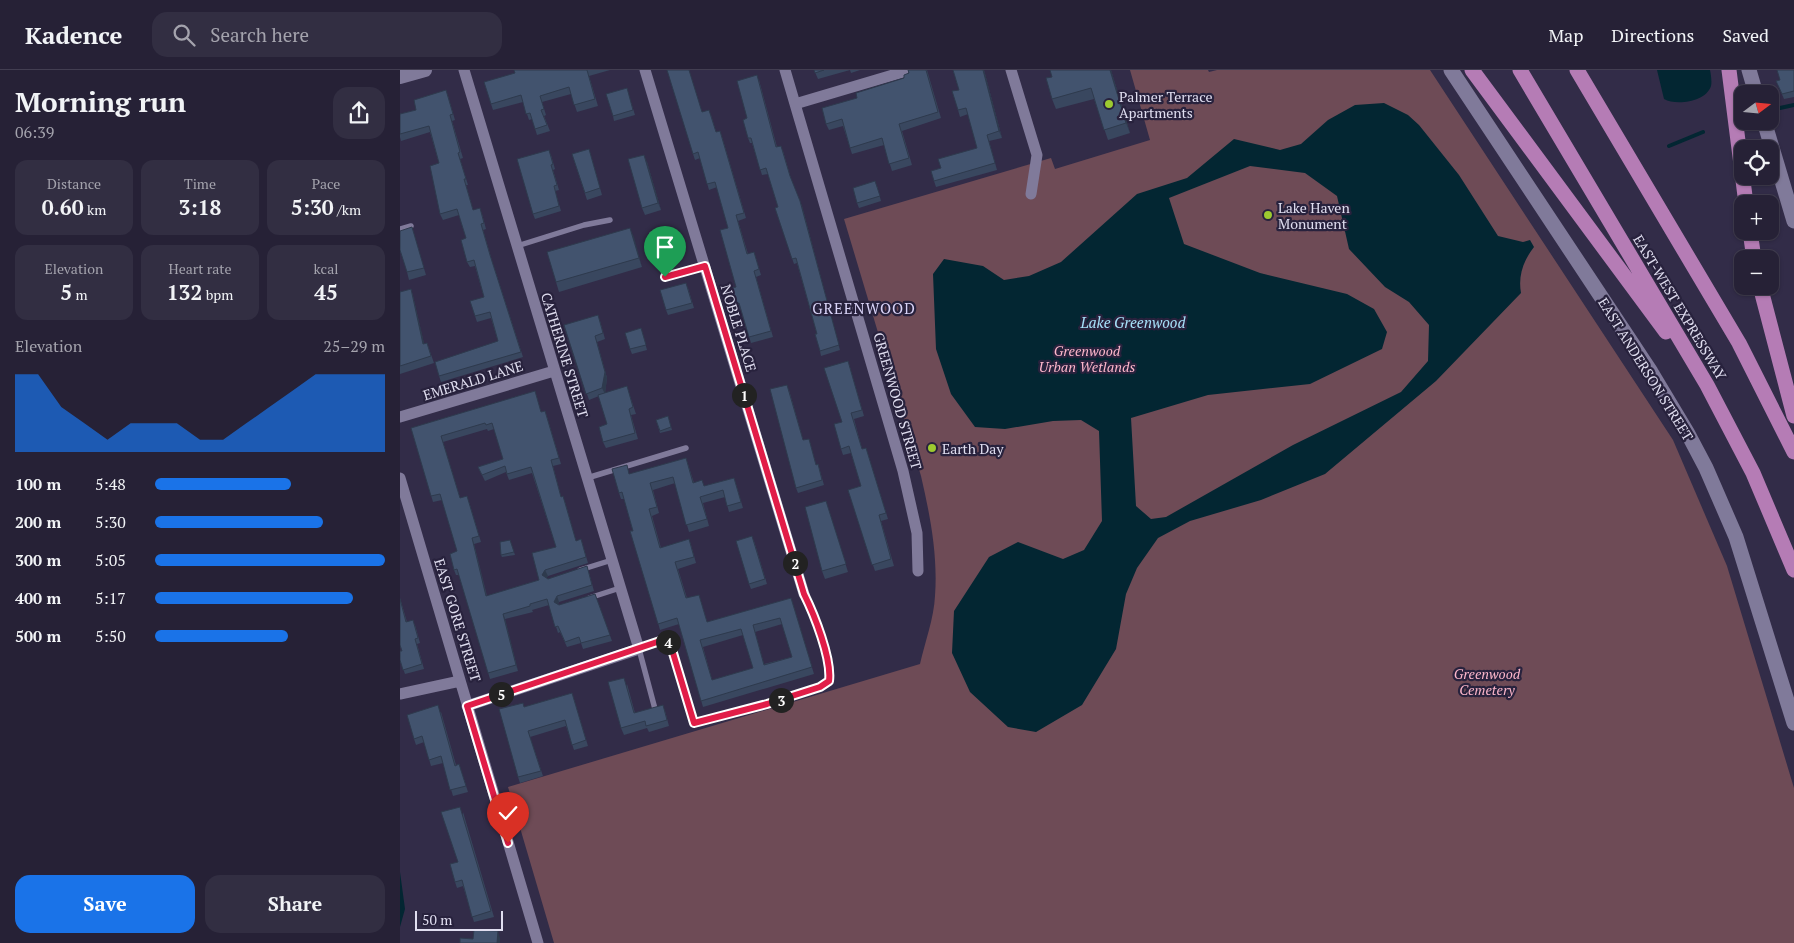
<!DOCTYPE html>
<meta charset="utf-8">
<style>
:root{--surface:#262136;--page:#322e42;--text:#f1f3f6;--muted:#a4a3ad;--line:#423e51;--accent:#1a73e8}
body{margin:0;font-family:"PT Serif",serif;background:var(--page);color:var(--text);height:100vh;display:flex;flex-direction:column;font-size:19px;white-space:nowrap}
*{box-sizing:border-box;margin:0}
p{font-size:16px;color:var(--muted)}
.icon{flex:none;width:28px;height:28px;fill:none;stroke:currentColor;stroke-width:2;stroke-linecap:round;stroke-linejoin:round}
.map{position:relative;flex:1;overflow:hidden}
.drawer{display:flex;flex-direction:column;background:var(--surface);width:400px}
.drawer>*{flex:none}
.needle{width:32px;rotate:74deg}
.tools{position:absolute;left:1334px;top:15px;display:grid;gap:10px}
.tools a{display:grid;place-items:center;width:45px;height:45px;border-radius:10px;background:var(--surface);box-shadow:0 1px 4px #0004,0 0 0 1px var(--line);font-size:25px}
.scale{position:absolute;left:15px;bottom:12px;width:88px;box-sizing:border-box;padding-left:5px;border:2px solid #e0def0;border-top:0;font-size:14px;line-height:18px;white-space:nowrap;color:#e0def0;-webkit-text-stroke:4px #28223d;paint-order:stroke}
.pin{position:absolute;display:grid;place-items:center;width:42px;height:42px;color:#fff;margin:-51px -21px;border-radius:50% 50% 50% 0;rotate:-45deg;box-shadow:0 0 5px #0007}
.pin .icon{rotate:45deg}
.km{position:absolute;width:25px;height:25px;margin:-12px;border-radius:50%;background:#222;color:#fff;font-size:14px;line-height:25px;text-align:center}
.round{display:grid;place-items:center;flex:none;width:52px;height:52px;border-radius:15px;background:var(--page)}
.summary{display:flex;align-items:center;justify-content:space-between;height:85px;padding:0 15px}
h1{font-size:28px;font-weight:600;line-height:38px}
.figures{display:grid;grid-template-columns:repeat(3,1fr);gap:8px;height:85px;padding:5px 15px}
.figures div{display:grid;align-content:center;border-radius:12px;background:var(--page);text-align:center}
.figures b{font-size:21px;font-weight:600}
.figures small{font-size:14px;font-weight:400}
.figures p{font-size:14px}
.chart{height:140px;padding:10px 15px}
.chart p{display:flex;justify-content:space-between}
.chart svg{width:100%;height:90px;margin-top:5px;fill:var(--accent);opacity:.7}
.cta{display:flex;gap:10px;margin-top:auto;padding:10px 15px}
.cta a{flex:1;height:58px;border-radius:15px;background:var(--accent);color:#fff;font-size:20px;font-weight:600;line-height:58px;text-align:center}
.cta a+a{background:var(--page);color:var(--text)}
ul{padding:0 15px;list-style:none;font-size:16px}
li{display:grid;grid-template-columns:80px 60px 1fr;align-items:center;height:38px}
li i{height:12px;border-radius:6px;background:var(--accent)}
header{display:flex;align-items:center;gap:30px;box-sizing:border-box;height:70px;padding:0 25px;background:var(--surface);border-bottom:1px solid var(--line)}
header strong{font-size:24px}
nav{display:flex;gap:28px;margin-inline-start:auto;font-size:18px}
.search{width:350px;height:45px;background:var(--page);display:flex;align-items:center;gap:12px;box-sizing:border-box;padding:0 18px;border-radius:15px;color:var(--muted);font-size:19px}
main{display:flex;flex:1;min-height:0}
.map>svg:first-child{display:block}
.green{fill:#6e4b56}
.water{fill:#032632;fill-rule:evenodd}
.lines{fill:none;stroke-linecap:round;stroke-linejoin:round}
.stream{stroke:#032632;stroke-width:4}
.service{stroke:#807a9a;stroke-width:5.5}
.minor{stroke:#807a9a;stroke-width:11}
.tertiary{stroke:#807a9a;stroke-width:14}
.secondary{stroke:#807a9a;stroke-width:15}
.motorway{stroke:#b57cb5;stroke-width:15}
.wall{fill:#39475f;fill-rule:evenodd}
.shaded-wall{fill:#2e3a4d}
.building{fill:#42536e;stroke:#2e3a4d;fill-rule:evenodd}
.route-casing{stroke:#fff;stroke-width:10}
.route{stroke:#e11d48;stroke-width:6}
.poi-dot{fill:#9dca30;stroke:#28223d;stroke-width:2}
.labels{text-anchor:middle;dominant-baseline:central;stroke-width:4.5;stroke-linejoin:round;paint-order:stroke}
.poi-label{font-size:14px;fill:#e0def0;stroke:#28223d;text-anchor:start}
.street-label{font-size:14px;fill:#e0def0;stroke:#28223d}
.park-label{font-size:14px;font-style:italic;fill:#fdb7cb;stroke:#28223d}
.neighbourhood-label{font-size:15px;letter-spacing:1px;fill:#d9d3f7;stroke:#28223d}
.water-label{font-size:15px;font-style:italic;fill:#a6e0f9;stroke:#28223d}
</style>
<header>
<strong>Kadence</strong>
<div class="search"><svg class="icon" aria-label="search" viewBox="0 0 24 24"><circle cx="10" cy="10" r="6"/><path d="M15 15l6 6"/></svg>Search here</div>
<nav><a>Map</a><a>Directions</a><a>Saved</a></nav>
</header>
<main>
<section class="drawer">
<div class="summary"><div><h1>Morning run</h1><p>06:39</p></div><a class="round"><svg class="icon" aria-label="share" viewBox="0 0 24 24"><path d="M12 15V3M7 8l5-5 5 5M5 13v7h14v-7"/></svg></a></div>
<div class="figures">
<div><p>Distance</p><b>0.60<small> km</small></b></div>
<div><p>Time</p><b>3:18</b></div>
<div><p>Pace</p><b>5:30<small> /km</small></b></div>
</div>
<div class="figures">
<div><p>Elevation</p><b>5<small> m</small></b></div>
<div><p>Heart rate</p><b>132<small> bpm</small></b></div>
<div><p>kcal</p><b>45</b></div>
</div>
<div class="chart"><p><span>Elevation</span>25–29 m</p>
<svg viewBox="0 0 160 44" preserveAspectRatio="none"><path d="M0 44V6L10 6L20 22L30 30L40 38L50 30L60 30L70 30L80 38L90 38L100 30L110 22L120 14L130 6L140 6L150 6L160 6V44z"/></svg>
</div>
<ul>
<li><b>100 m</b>5:48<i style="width:59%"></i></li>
<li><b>200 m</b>5:30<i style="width:73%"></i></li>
<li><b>300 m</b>5:05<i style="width:100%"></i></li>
<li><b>400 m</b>5:17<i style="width:86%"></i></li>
<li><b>500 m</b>5:50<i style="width:58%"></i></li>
</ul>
<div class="cta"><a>Save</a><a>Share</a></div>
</section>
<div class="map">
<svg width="1394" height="873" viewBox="0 0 1394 873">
<rect width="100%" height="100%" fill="#322c48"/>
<!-- green -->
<path class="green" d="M730 0H808L809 2 817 0H1030L1273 370 1327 496 1394 718V873H154L108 717 520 594C525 572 534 548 535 526 538 485 530 445 521 406L444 149 651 88 655 99 750 70Z"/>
<!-- water -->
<path class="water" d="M1257 0H1310C1311 5 1312 12 1311 16 1306 32 1276 36 1264 29Z
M984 33 1008 45 1019 55 1059 105 1098 166 1123 172 1130 170 1134 177C1123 191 1118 206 1121 223L1036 311 925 404 861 430 790 451 758 468 737 498 726 524 716 579 682 635 636 662 608 657 570 622 552 583 554 541 589 487 618 472 663 489 684 480 702 451 699 361 681 350 653 351 605 359 575 357 551 324 536 279 533 204 544 189 583 196 604 210 629 206 661 192 737 124 787 108 834 69 880 80 901 74 928 50 955 35ZM850 96 905 103 937 126 949 179 985 217 1009 232 1029 255 1028 291 1001 322 893 375 766 447 751 449 736 436 731 348 808 325 910 314 982 279 987 262 974 239 947 224 860 203 784 174 769 128Z
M0 802 5 839 0 857Z"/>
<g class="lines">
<!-- stream -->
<path class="stream" d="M1380 38 1394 35
M1269 76 1303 62"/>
<!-- service -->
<path class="service" d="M0 159 11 156
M252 164 265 207 305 196
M117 176 184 155 210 150
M187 408 286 378
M180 500 212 490
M189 528 220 518
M255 639 239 579 263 570 270 573 294 653 367 634 421 617 429 611 430 602 411 537 404 524"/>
<!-- minor -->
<path class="minor" d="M64 0 239 579 67 636
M245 0 404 524
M385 0 503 401 517 463 518 501
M611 0 637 85 631 124
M395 34 503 2
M0 347 154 301
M0 408 138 873
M0 624 60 611"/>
<!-- tertiary -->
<path class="tertiary" d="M0 7 25 0"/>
<!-- secondary -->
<path class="secondary" d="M1051 0 1251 302 1287 362 1306 398 1336 467 1394 653
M1349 0 1356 24
M1364 51 1394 151"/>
<!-- motorway -->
<path class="motorway" d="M1072 0 1266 262
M1120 0 1307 315 1353 403 1394 500
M1177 0 1339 273 1394 382
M1329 0 1346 134
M1350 161 1354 189
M1360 216 1394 346"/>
</g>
<!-- wall -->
<path class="wall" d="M114 0H210L189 6 198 36 177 42 171 24 142 32 146 45 144 46 150 61 137 65 132 49 129 50 123 32 93 40 91 34 115 3Z
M414 0H450L418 9Z
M450 0H460L451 3Z
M508 0H527L541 48 502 61 512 95 492 101 484 75 452 84 443 56 429 60 426 54 457 28 504 8 509 3Z
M553 0H584L602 68 589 71 597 100 536 117 534 111 541 98 577 78 568 44 560 47 558 40 559 20Z
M650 0H711L730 63 708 70 694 29 656 39 652 29V7Z
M1394 0V27L1384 29 1376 11 1380 10Z
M359 10 377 77 383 81 391 109 402 136 440 280 421 286 420 281 417 264 397 193 394 194 375 138 378 137 368 104 362 105 352 73H350L348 68 347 48Z
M228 23 235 45 214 51 213 46Z
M48 26 55 50 52 51 63 88 60 89 68 115H66L73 140 82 144 86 159 83 160 92 191 123 287 41 312 39 306 98 271 91 248 77 252 75 246 84 227 75 196 70 197 67 192 66 168 59 145 43 150 40 144 39 93 30 62 1 71 0 67V44L16 40Z
M302 42 311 45 316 62 320 61 322 67 346 148 338 151 348 184 354 182 361 205 356 207 373 267 351 273 341 239 338 240 336 234V217L328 158 317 117 309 120 300 88 295 90 293 84Z
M189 79 202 125 187 130 172 84Z
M151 85 155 99 153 100 159 120 155 121 161 141 135 149 133 144Z
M247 92 261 140 245 145 242 138Z
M477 116 481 131 459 138 457 133Z
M230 158 242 197 159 222 156 212Z
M14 165 26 205 9 210 7 202Z
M288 218 294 238 268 245 266 240Z
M11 219 13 226 24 274 27 273 34 293 0 304V222Z
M200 251 205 269 197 272 207 308 205 323H229L236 344 231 345 238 369 206 378 203 372 207 354 199 326 189 330 164 255Z
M241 258 247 280 232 284 230 279Z
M448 291 464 346 454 349 462 379 466 378 488 449 481 451 494 496 475 501 448 420 461 416 451 383 443 385 441 379Z
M389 320 403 370 409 369 416 395 418 394 424 415 398 423 396 418Z
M135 321 141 342 145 341 147 347 161 394 153 396 161 427 165 432 176 471 181 469 188 493 148 506 146 508 148 509 187 496 194 521 159 532 158 534 159 535 195 524 212 571 183 579 181 573 167 577 160 562 158 563 149 535 132 540 133 542 105 549 118 601 90 609 59 505H56L54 500 57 481 42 430 33 432 11 358ZM87 359 88 361 94 359 103 389 78 397 85 411 106 402 109 410 132 403 156 477 139 510 87 526 74 474 81 472 69 432 60 428 43 372Z
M268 346 272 360 260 363 256 350Z
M286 388 294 413 304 416 334 408 343 438 329 442 325 427 303 433 309 456 289 462 275 413 253 420 259 443 252 446 261 478 289 469 291 475 296 493 278 499 287 528 299 525 307 552 391 528 414 604 303 637 279 554 260 560 224 429H221L219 423 230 404ZM382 554 392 587 364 594 355 562ZM343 565 353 598 312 610 303 577Z
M426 431 448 502 425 509 422 501Z
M110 470 115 485 102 487 101 485Z
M354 471 367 514 351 519 349 514Z
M0 528 7 552 15 555 20 573 17 574 24 599 5 604 0 590 2 581 0 575Z
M227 614 235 643 265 641 269 656 249 662 247 658 224 665 221 658Z
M172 623 188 676 174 680 166 656 130 667 143 706 120 713 118 707 124 637Z
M41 642 56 695 59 694 68 722 53 726 43 693 31 696 24 672 16 675 14 669Z
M63 742 94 847 74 852 63 816 57 818 55 812 58 792Z"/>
<!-- shaded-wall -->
<path class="shaded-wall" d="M583 0H584L602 68 599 61Z
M710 0H711L730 63 726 53Z
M244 85 247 92 261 140 258 133Z
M400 131 402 136 440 280 439 275Z
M230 158 234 167 242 197 239 188Z
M11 219 13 226 26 281 23 274Z
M195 266 207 308 205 324 202 318Z
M72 468 74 474 88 532 86 526Z
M145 500 148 506 144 511 142 505Z
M157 526 159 532 156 538 154 532Z
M103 544 105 549 118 601 116 595Z
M98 861 100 868V873H97Z"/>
<!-- building -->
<path class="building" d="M114 0H187L195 29 174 35 169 17 140 26 144 39 141 40 147 55 135 59 130 43 126 44 121 25 91 34 84 12 115 3Z
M267 0H289L302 42 309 40 316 62 320 61 344 143 336 145 347 184 354 182 359 199 354 201 371 261 349 267 339 233 336 234 332 218 336 217 320 160 328 158 315 112 307 114 298 82 293 84Z
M414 0H424L415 3Z
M508 0H526L538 42 499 54 509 88 489 94 482 68 450 78 442 49 426 54 422 38 457 28 456 23 504 8V5L509 3Z
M553 0H583L599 61 587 65 595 93 534 111 531 101 541 98 538 89 577 78 566 38 558 40 552 21 559 20Z
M650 0H710L726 53 704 60 691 18 652 29 646 8 652 7Z
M1377 0H1394V21L1382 24 1376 11 1380 10Z
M357 5 376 77 381 76 390 106 400 131 439 275 420 281 415 264H417L396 188 392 189 375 138 378 137 366 98 360 100 351 68H348L343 50 347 48 337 11Z
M227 18 233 40 213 46 206 24Z
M46 20 53 44 50 45 60 82 58 83 66 109H64L73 140 80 138 84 153 81 154 90 185 121 282 39 306 35 292 98 271 90 242 75 246 70 231 84 227 74 190 67 192 61 170 66 168 57 139 40 144 30 96 39 93 29 56 0 64V44L16 40 14 30Z
M189 79 200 118 185 123 172 84Z
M149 80 153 94 151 95 157 115 154 116 159 136 133 144 117 89Z
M244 85 258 133 242 138 228 89Z
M475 111 480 126 457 133 453 118Z
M12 157 24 198 7 202 0 180V161Z
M230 158 239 188 156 212 147 182Z
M286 213 292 233 266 240 260 220Z
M11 219 23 274 27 273 31 286 0 296V222Z
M198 245 203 263 195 266 205 302 202 318 186 324 164 255Z
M241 258 246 275 230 279 225 263Z
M448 291 462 340 451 343 462 379 466 378 486 443 479 445 491 489 472 495 448 420 461 416 449 376 441 379 434 354 442 352 424 298Z
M387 315 403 370 409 369 416 395 418 394 422 410 396 418 370 319Z
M227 316 233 337 229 339 235 363 203 372 199 357 207 354 198 325Z
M135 321 141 342 145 341 159 388 151 390 161 427 163 426 176 471 181 469 186 487 145 500 142 505 148 509 187 496 192 515 157 526 154 532 159 535 195 524 210 565 181 573 179 567 165 572 158 556 155 557 147 529 130 534V536L103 544 116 595 88 603 57 499 54 500 50 484 57 481 40 424 31 426 11 358ZM85 353 86 355 92 353 103 389 78 397 82 405 105 396 107 404 131 397 156 477 132 483 139 510 86 526 72 468 79 466 67 426 60 428 41 366Z
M268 346 271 357 260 361 256 350Z
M286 388 293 413 302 410 304 416 334 408 341 432 327 436 323 420 300 427 307 449 286 455 273 407 250 413 257 437 249 439 260 478 289 469 294 487 275 492 286 528 299 525 307 552 391 528 412 597 301 631 277 548 258 554 230 461H233L222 422 219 423 212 399 227 395 229 404ZM380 548 392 587 364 595 353 555ZM341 559 353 598 312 610 300 570Z
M426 431 446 494 422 501 405 437Z
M352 466 365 509 349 514 336 471Z
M110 470 114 482 101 485 100 472Z
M0 529 6 552 13 550 18 568 15 569 22 594 3 600 0 590V581H2L0 575Z
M224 608 234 643 263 635 267 650 246 656 245 651 221 658 208 612Z
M172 623 186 670 172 675 165 650 128 661 141 701 118 707 99 639 123 633 124 637Z
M38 635 55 696 59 694 66 716 50 720 41 686 29 690 22 666 14 669 7 645Z
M60 737 91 841 72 847 62 810 55 812 50 794 58 792 41 742Z
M74 860 98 861 97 873H60V868L73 869Z"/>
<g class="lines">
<defs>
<path id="route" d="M108 773 67 636 263 570 270 573 294 653 367 634 420 617 429 611C432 589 414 544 404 524L305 196 265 207"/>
</defs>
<!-- route casing -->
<use href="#route" class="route-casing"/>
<!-- route -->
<use href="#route" class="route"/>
</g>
<!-- markers -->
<g class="poi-dot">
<circle cx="709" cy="34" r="5"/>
<circle cx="868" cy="145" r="5"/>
<circle cx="532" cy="378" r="5"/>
</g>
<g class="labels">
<!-- poi labels -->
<g class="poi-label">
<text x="719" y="26">Palmer Terrace<tspan x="719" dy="16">Apartments</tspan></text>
<text x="878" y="137">Lake Haven<tspan x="878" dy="16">Monument</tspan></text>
<text x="542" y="378">Earth Day</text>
</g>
<!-- street labels -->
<g class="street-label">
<text transform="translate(1280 237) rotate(59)">EAST-WEST EXPRESSWAY</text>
<text transform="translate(339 258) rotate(73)">NOBLE PLACE</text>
<text transform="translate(165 285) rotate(73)">CATHERINE STREET</text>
<text transform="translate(1246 299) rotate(58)">EAST ANDERSON STREET</text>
<text transform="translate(73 310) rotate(-17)">EMERALD LANE</text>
<text transform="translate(498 331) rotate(74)">GREENWOOD STREET</text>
<text transform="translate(58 550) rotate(73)">EAST GORE STREET</text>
</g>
<!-- park labels -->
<g class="park-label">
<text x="687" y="280">Greenwood<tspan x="687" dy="16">Urban Wetlands</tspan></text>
<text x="1087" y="603">Greenwood<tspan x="1087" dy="16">Cemetery</tspan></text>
</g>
<!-- neighbourhood labels -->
<g class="neighbourhood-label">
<text x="464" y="238">GREENWOOD</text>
</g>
<!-- water labels -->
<g class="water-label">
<text x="733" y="252">Lake Greenwood</text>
</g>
</g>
</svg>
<div class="tools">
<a><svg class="needle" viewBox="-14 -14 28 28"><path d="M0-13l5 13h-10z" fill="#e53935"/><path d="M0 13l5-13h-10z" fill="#a4a3ad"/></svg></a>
<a><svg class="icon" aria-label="locate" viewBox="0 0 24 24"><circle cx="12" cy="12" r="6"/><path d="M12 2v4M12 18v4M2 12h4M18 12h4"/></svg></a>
<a>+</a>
<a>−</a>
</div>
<div class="scale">50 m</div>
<div class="pin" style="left:265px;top:207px;background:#1e9e55"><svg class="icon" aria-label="arrive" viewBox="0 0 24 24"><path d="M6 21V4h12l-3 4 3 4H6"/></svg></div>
<div class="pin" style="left:108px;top:773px;background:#d93025"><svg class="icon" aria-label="check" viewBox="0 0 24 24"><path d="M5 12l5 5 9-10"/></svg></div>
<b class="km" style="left:344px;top:325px">1</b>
<b class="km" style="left:395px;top:493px">2</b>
<b class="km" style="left:381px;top:630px">3</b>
<b class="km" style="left:268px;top:572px">4</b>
<b class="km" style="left:101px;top:624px">5</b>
</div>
</main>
